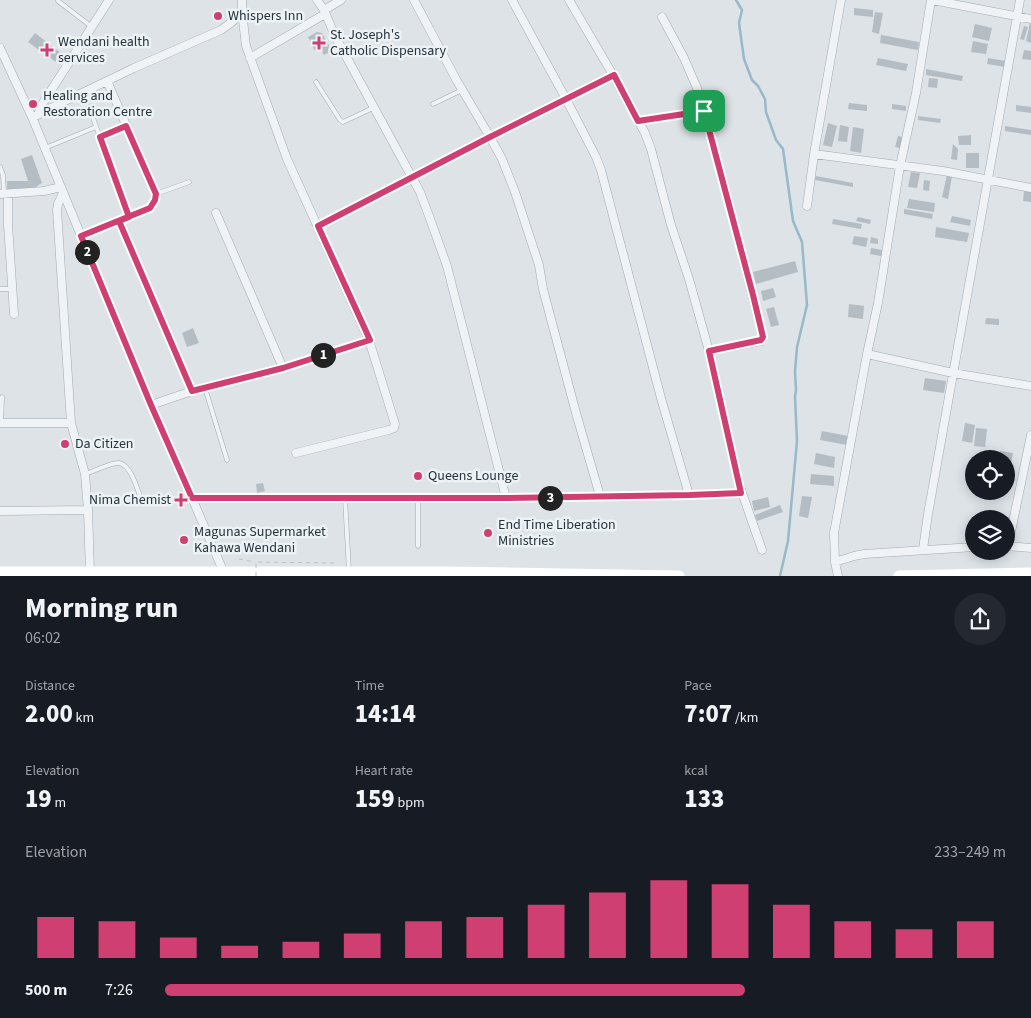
<!DOCTYPE html>
<meta charset="utf-8">
<style>
:root{--surface:#171b24;--page:#242831;--text:#f1f3f6;--muted:#9ea1a6;--accent:#d03f71}
body{margin:0;font-family:"Source Sans 3",sans-serif;background:var(--page);color:var(--text);height:100vh;display:flex;flex-direction:column;font-size:19px;white-space:nowrap}
*{box-sizing:border-box;margin:0}
p{font-size:16px;color:var(--muted)}
.icon{flex:none;width:28px;height:28px;fill:none;stroke:currentColor;stroke-width:2;stroke-linecap:round;stroke-linejoin:round}
.map{position:relative;height:576px;overflow:hidden}
.details{display:flex;flex-direction:column;background:var(--surface);flex:1}
.details>*{flex:none}
.fabs{position:absolute;left:965px;top:450px;display:grid;gap:10px}
.fabs a{display:grid;place-items:center;width:50px;height:50px;border-radius:50%;background:var(--surface);box-shadow:0 2px 12px #0003;font-size:25px}
.pin{position:absolute;display:grid;place-items:center;width:42px;height:42px;color:#fff;margin:-21px;border-radius:10px;box-shadow:0 2px 8px #0006}
.km{position:absolute;width:25px;height:25px;margin:-12px;border-radius:50%;background:#222;color:#fff;font-size:14px;line-height:25px;text-align:center}
.round{display:grid;place-items:center;flex:none;width:52px;height:52px;border-radius:26px;background:var(--page)}
.overview{display:flex;align-items:center;justify-content:space-between;height:85px;padding:0 25px}
h1{font-size:28px;font-weight:800;line-height:38px}
.stats{display:grid;grid-template-columns:repeat(3,1fr);gap:8px;height:85px;padding:5px 25px}
.stats div{display:grid;align-content:center}
.stats b{font-size:25px;font-weight:800}
.stats small{font-size:14px;font-weight:400}
.stats p{font-size:14px}
.chart{height:140px;padding:10px 25px}
.chart p{display:flex;justify-content:space-between}
.chart svg{width:100%;height:90px;margin-top:5px;stroke:var(--accent);stroke-width:6}
ul{padding:0 25px;list-style:none;font-size:16px}
li{display:grid;grid-template-columns:80px 60px 1fr;align-items:center;height:38px}
li i{height:12px;border-radius:6px;background:var(--accent)}
.map>svg:first-child{display:block}
.lines{fill:none;stroke-linecap:round;stroke-linejoin:round}
.stream{stroke:#97b9c9;stroke-width:2.5}
.building{fill:#b4bdc4}
.lane-casing{stroke:#a2abb1;stroke-width:5}
.street-casing{stroke:#a2abb1;stroke-width:9}
.path{stroke:#bbc1c6;stroke-width:1;stroke-dasharray:4 4;stroke-linecap:butt}
.lane{stroke:#f0f3f6;stroke-width:4}
.street{stroke:#f0f3f6;stroke-width:8}
.secondary{stroke:#fff;stroke-width:11}
.path-bridge{stroke:#bbc1c6;stroke-width:1;stroke-dasharray:4 4;stroke-linecap:butt}
.route-casing{stroke:#fff;stroke-width:10}
.route{stroke:#d03f71;stroke-width:6}
.poi-dot{fill:#d03f71;stroke:#edf2f5;stroke-width:2}
.labels{text-anchor:middle;dominant-baseline:central;stroke-width:5;stroke-linejoin:round;paint-order:stroke}
.poi-label{font-size:14px;fill:#26343e;stroke:#edf2f5;text-anchor:start}
</style>
<div class="map">
<svg width="1031" height="576" viewBox="0 0 1031 576">
<rect width="100%" height="100%" fill="#dde3e7"/>
<g class="lines">
<!-- stream -->
<path class="stream" d="M736 0 742 10 739 23 744 59 752 80 758 86 765 99 766 112 776 140 783 149 793 221 802 242 807 305 797 347 795 371 796 390 795 397 797 441 788 541 780 576"/>
</g>
<!-- building -->
<path class="building" d="M854 8 873 10V17L854 15Z
M875 12 883 13 879 34 872 32Z
M1030 23H1031V43L1026 41Z
M975 24 992 28 989 41 972 37Z
M1024 26 1028 27 1024 40 1020 39Z
M317 32 322 33 332 51 324 55 320 48 315 51 308 37Z
M35 33 66 57 60 65 28 42Z
M881 35 919 42 918 50 880 43Z
M973 41 988 44 986 54 971 52Z
M1024 50 1031 51V60L1022 59Z
M878 58 908 64 906 71 876 65Z
M988 58 1006 61 1005 67 987 64Z
M926 69 963 76 962 81 926 75Z
M929 78 938 79 937 88 928 87Z
M849 103 867 105V111L848 109Z
M892 104 906 106V111L892 109Z
M1016 105 1031 107V113L1016 111Z
M918 116 941 119 940 123 918 120Z
M828 123 837 126 832 147 823 145Z
M840 125 849 127 847 142 838 141Z
M1005 126 1031 130V135L1005 131Z
M853 127 864 129 861 153 850 151Z
M971 135V145H959L958 136Z
M898 136 902 137 900 148 895 147Z
M953 144 958 149 957 160 951 159Z
M966 153H979V168H966Z
M32 155 42 183 37 186 36 190H30L31 188 7 189V181H28L21 159Z
M911 172 920 173 917 188 908 187Z
M947 175 952 176 948 199 942 197Z
M816 176 853 183V187L815 180Z
M924 180 930 181 929 191 923 190Z
M1024 191 1031 192V202L1023 201Z
M909 199 935 203 934 212 907 208Z
M904 209 933 214 932 219 904 214Z
M952 216 971 220 970 226 950 222Z
M858 217 871 220 870 224 856 221Z
M833 219 862 224 861 229 832 224Z
M936 227 969 233 967 242 935 237Z
M854 236 868 238 866 247 852 244Z
M871 237 878 239V244L870 243Z
M871 248 882 250 881 256 870 254Z
M795 261 798 272 756 284 753 272Z
M773 288 776 297 763 301 761 291Z
M849 304 864 306 863 319 848 317Z
M774 307 779 325 771 327 766 309Z
M986 318 999 319V325L985 324Z
M193 328 199 343 187 347 182 333Z
M925 378 946 381 944 393 923 390Z
M965 423 975 425 972 443 962 441Z
M976 428 987 429 985 447 974 446Z
M822 431 848 436 847 445 820 440Z
M1000 451 1013 453 1009 474 1006 473V459H999Z
M816 453 835 457 834 468 814 464Z
M811 474 834 476V486L810 484Z
M263 483 265 491 257 493 256 484Z
M802 496 812 497 808 518 799 516Z
M768 497 770 507 754 511 752 501Z
M780 505 783 512 757 521 755 515Z"/>
<g class="lines">
<defs>
<path id="lane" d="M58 1 92 27
M316 82 340 120 343 122 373 108
M433 104 462 90
M89 107 129 217
M100 137 126 126
M45 148 96 127
M0 167 3 175 4 194
M156 194 189 182
M0 289H13
M205 388 227 460
M1 423 2 397
M85 474C92 472 112 462 119 463 131 465 137 488 141 499
M345 498 349 571
M418 546V498"/>
<path id="street" d="M317 0 324 10 335 36 420 192 429 216 447 266 506 498
M414 0 457 81 490 137 502 159 515 192 539 265 543 289 576 413 600 496
M512 0 566 99 596 157 601 170 661 398 689 495
M569 0 613 75 645 133 651 149 671 225 689 279 709 351 739 484 762 550
M932 0 1031 19
M324 10 341 0
M242 12 246 46 287 159 369 340 395 424 394 428 389 430 296 453
M662 17 684 58 697 88 725 188 763 337 761 341 709 351
M0 48 32 117 151 405 192 498 224 573
M250 58 325 14
M38 115 41 106 109 0
M32 117 134 68 221 30 232 22 242 12V0
M638 121 704 111
M814 154 943 171 1031 188
M63 193 58 204 57 210 71 423 85 474 88 510 90 573
M0 194 44 191 61 187
M8 194V225L14 314
M807 206 814 154 841 0
M216 213 283 368
M119 221 192 391
M318 226 490 137 613 75
M81 236 150 208 155 200 156 194 107 81
M867 354 953 373 1031 386
M151 405 192 391 283 368 369 340
M0 423H71
M192 498H506L689 495 741 493
M0 511 88 510
M1006 546 1031 548
M1008 546 1031 435
M923 549 928 514 1020 0
M835 562 854 556 864 554 974 547
M838 576 835 562 834 533 867 354 878 303 900 166 916 93 931 0"/>
</defs>
<!-- lane casing -->
<use href="#lane" class="lane-casing"/>
<!-- street casing -->
<use href="#street" class="street-casing"/>
<!-- path -->
<path class="path" d="M239 559 255 562"/>
<!-- lane -->
<use href="#lane" class="lane"/>
<!-- street -->
<use href="#street" class="street"/>
<!-- secondary -->
<path class="secondary" d="M0 572H451L679 576
M899 576 1031 573"/>
<!-- path-bridge -->
<path class="path-bridge" d="M256 576V562L335 563"/>
</g>
<g class="lines">
<defs>
<path id="route" d="M704 111 638 121 614 75 490 137 318 226 370 340 283 368 192 391 119 221 129 217 100 137 126 126 156 194 155 200 150 208 81 236 151 405 192 498H506L690 495 741 493 709 351 761 340 763 337 753 295 704 111"/>
</defs>
<!-- route casing -->
<use href="#route" class="route-casing"/>
<!-- route -->
<use href="#route" class="route"/>
</g>
<!-- markers -->
<g class="poi-dot">
<circle cx="218" cy="16" r="5"/>
<path d="M316.5 35.5h5v5h5v5h-5v5h-5v-5h-5v-5h5z"/>
<path d="M44.5 42.5h5v5h5v5h-5v5h-5v-5h-5v-5h5z"/>
<circle cx="33" cy="104" r="5"/>
<circle cx="65" cy="444" r="5"/>
<circle cx="418" cy="476" r="5"/>
<path d="M178.5 492.5h5v5h5v5h-5v5h-5v-5h-5v-5h5z"/>
<circle cx="488" cy="533" r="5"/>
<circle cx="184" cy="540" r="5"/>
</g>
<g class="labels">
<!-- poi labels -->
<g class="poi-label">
<text x="228" y="16">Whispers Inn</text>
<text x="330" y="35">St. Joseph's<tspan x="330" dy="16">Catholic Dispensary</tspan></text>
<text x="58" y="42">Wendani health<tspan x="58" dy="16">services</tspan></text>
<text x="43" y="96">Healing and<tspan x="43" dy="16">Restoration Centre</tspan></text>
<text x="75" y="444">Da Citizen</text>
<text x="428" y="476">Queens Lounge</text>
<text x="171" y="500" text-anchor="end">Nima Chemist</text>
<text x="498" y="525">End Time Liberation<tspan x="498" dy="16">Ministries</tspan></text>
<text x="194" y="532">Magunas Supermarket<tspan x="194" dy="16">Kahawa Wendani</tspan></text>
</g>
</g>
</svg>
<div class="fabs">
<a><svg class="icon" aria-label="locate" viewBox="0 0 24 24"><circle cx="12" cy="12" r="6"/><path d="M12 2v4M12 18v4M2 12h4M18 12h4"/></svg></a>
<a><svg class="icon" aria-label="layers" viewBox="0 0 24 24"><path d="M12 4l9 5-9 5-9-5zM3 14l9 5 9-5"/></svg></a>
</div>
<div class="pin" style="left:704px;top:111px;background:#1e9e55"><svg class="icon" aria-label="arrive" viewBox="0 0 24 24"><path d="M6 21V4h12l-3 4 3 4H6"/></svg></div>
<b class="km" style="left:323px;top:355px">1</b>
<b class="km" style="left:87px;top:252px">2</b>
<b class="km" style="left:550px;top:498px">3</b>
</div>
<section class="details">
<div class="overview"><div><h1>Morning run</h1><p>06:02</p></div><a class="round"><svg class="icon" aria-label="share" viewBox="0 0 24 24"><path d="M12 15V3M7 8l5-5 5 5M5 13v7h14v-7"/></svg></a></div>
<div class="stats">
<div><p>Distance</p><b>2.00<small> km</small></b></div>
<div><p>Time</p><b>14:14</b></div>
<div><p>Pace</p><b>7:07<small> /km</small></b></div>
</div>
<div class="stats">
<div><p>Elevation</p><b>19<small> m</small></b></div>
<div><p>Heart rate</p><b>159<small> bpm</small></b></div>
<div><p>kcal</p><b>133</b></div>
</div>
<div class="chart"><p><span>Elevation</span>233–249 m</p>
<svg viewBox="0 0 160 44" preserveAspectRatio="none"><path d="M5 44V24M15 44V26M25 44V34M35 44V38M45 44V36M55 44V32M65 44V26M75 44V24M85 44V18M95 44V12M105 44V6M115 44V8M125 44V18M135 44V26M145 44V30M155 44V26"/></svg>
</div>
<ul>
<li><b>500 m</b>7:26<i style="width:69%"></i></li>
</ul>
</section>
